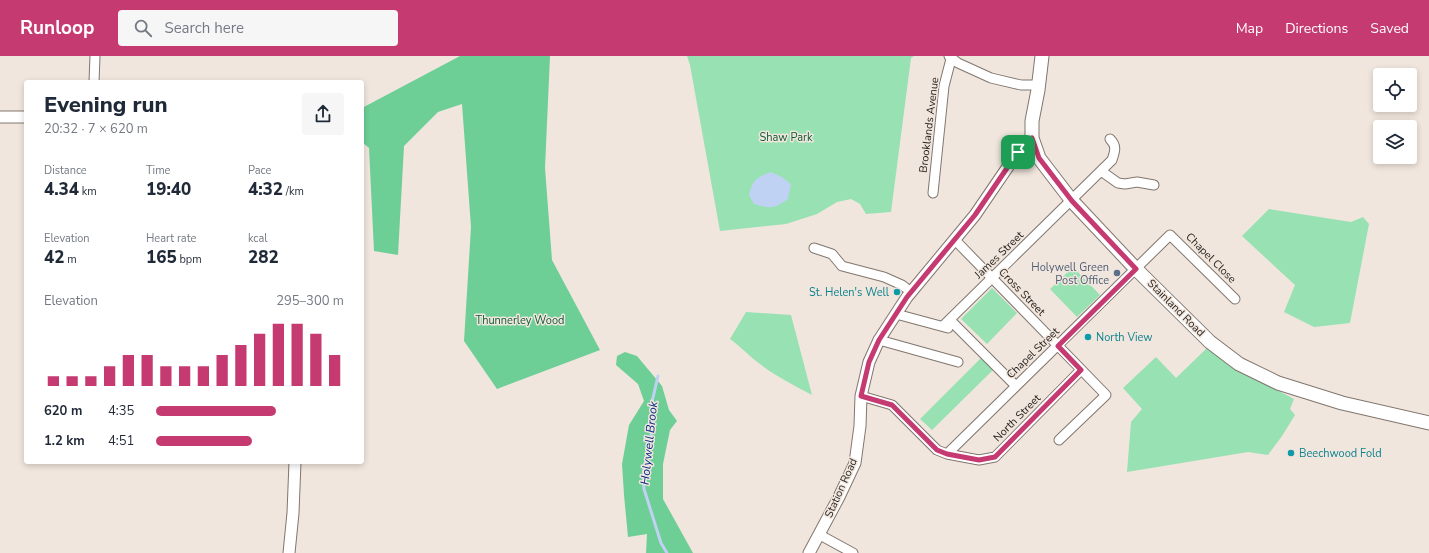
<!DOCTYPE html>
<meta charset="utf-8">
<style>
:root{--surface:#fff;--page:#f6f6f7;--text:#1f2937;--muted:#747a83;--accent:#c53a70}
body{margin:0;font-family:"Nunito Sans",sans-serif;background:var(--page);color:var(--text);height:100vh;display:flex;flex-direction:column;font-size:15px;white-space:nowrap}
*{box-sizing:border-box;margin:0}
p{font-size:13px;color:var(--muted)}
.icon{flex:none;width:22px;height:22px;fill:none;stroke:currentColor;stroke-width:2;stroke-linecap:round;stroke-linejoin:round}
.map{position:relative;flex:1;overflow:hidden}
.drawer{position:absolute;left:24px;top:24px;width:340px;height:384px;display:flex;flex-direction:column;background:var(--surface);border-radius:4px;box-shadow:0 2px 6px #0003}
.drawer>*{flex:none}
.tools{position:absolute;left:1373px;top:12px;display:grid;gap:8px}
.tools a{display:grid;place-items:center;width:44px;height:44px;border-radius:4px;background:var(--surface);box-shadow:0 2px 6px #0003;font-size:20px}
.pin{position:absolute;display:grid;place-items:center;width:34px;height:34px;color:#fff;margin:-17px;border-radius:8px;box-shadow:0 2px 6px #0006}
.round{display:grid;place-items:center;flex:none;width:42px;height:42px;border-radius:4px;background:var(--page)}
.head{display:flex;align-items:center;justify-content:space-between;height:68px;padding:0 20px}
h1{font-size:22px;font-weight:800;line-height:30px}
.stats{display:grid;grid-template-columns:repeat(3,1fr);gap:6px;height:68px;padding:4px 20px}
.stats div{display:grid;align-content:center}
.stats b{font-size:17px;font-weight:800}
.stats small{font-size:11px;font-weight:400}
.stats p{font-size:11px}
.chart{height:112px;padding:8px 20px}
.chart p{display:flex;justify-content:space-between}
.chart svg{width:100%;height:72px;margin-top:4px;stroke:var(--accent);stroke-width:6}
ul{padding:0 20px;list-style:none;font-size:13px}
li{display:grid;grid-template-columns:64px 48px 1fr;align-items:center;height:30px}
li i{height:10px;border-radius:5px;background:var(--accent)}
header{display:flex;align-items:center;gap:24px;box-sizing:border-box;height:56px;padding:0 20px;background:var(--accent);color:#fff}
header strong{font-size:19px}
nav{display:flex;gap:22px;margin-inline-start:auto;font-size:14px}
.search{width:280px;height:36px;background:var(--page);display:flex;align-items:center;gap:10px;box-sizing:border-box;padding:0 14px;border-radius:4px;color:var(--muted);font-size:15px}
.map>svg:first-child{display:block}
.green{fill:#97e1b2}
.forest{fill:#6dcf95}
.water{fill:#c0d2f3}
.lines{fill:none;stroke-linecap:round;stroke-linejoin:round}
.stream{stroke:#c0d2f3;stroke-width:3}
.minor-casing{stroke:#80766e;stroke-width:11}
.tertiary-casing{stroke:#80766e;stroke-width:13}
.secondary-casing{stroke:#80766e;stroke-width:15}
.minor{stroke:#fff;stroke-width:9}
.tertiary{stroke:#fff;stroke-width:11}
.secondary{stroke:#fff;stroke-width:13}
.route-casing{stroke:#fff;stroke-width:8}
.route{stroke:#c53a70;stroke-width:5}
.service-dot{fill:#5c6f8a;stroke:#f1e6dd;stroke-width:1.5}
.culture-dot{fill:#0f9aa8;stroke:#f1e6dd;stroke-width:1.5}
.labels{text-anchor:middle;dominant-baseline:central;stroke-width:3;stroke-linejoin:round;paint-order:stroke}
.street-label{font-size:11px;fill:#211d1a;stroke:#f1e6dd}
.park-label{font-size:11px;fill:#0f5935;stroke:#f1e6dd}
.service-label{font-size:11px;fill:#4e5e75;stroke:#f1e6dd;text-anchor:end}
.culture-label{font-size:11px;fill:#0d838f;stroke:#f1e6dd;text-anchor:start}
.water-label{font-size:12px;font-style:italic;fill:#032a83;stroke:#f1e6dd}
</style>
<header>
<strong>Runloop</strong>
<div class="search"><svg class="icon" aria-label="search" viewBox="0 0 24 24"><circle cx="10" cy="10" r="6"/><path d="M15 15l6 6"/></svg>Search here</div>
<nav><a>Map</a><a>Directions</a><a>Saved</a></nav>
</header>
<div class="map">
<svg width="1429" height="497" viewBox="0 0 1429 497">
<rect width="100%" height="100%" fill="#f1e6dd"/>
<!-- green -->
<path class="green" d="M687 0H914L911 2 891 156 866 158 860 148 851 143 837 146 817 158 786 168 720 175 690 9Z
M1269 153 1351 166 1363 161 1369 168 1350 267 1314 271 1284 256 1295 229 1242 180Z
M1073 211 1100 239 1077 261 1050 233Z
M992 232 1017 257 987 288 961 263Z
M746 256 791 259 812 339C794 329 773 319 756 305 747 298 740 290 730 283Z
M1207 292 1232 311 1294 343 1290 353 1295 359 1282 380 1268 399 1248 396 1127 416 1131 366 1142 353 1123 332 1156 301 1176 322Z
M982 301 994 313 932 374 920 363Z"/>
<!-- forest -->
<path class="forest" d="M460 0H550L545 112 552 204 600 294 497 333 464 285 471 171 462 48 438 56 404 90 398 199 374 195 369 92 362 86V52Z
M625 296 637 300 662 330 669 354 677 365 670 374 663 408V443L693 497H646L647 478 628 481 624 439 622 408 629 369 644 345 638 328 616 309 617 300Z"/>
<!-- water -->
<path class="water" d="M771 116 782 121 791 128 788 143C773 153 772 153 754 148L749 139C752 124 757 121 771 116Z"/>
<g class="lines">
<!-- stream -->
<path class="stream" d="M658 320 652 346 653 369 643 418 644 433 661 487 667 497"/>
<defs>
<path id="minor" d="M949 0 958 7 991 22 1021 29H1038
M94 26 95 0
M1101 115 1118 127 1125 128 1137 126 1154 129
M933 137 944 30 951 3
M955 184 1106 339 1059 384
M814 192 832 198 842 210 884 221 902 229 911 236
M896 258 948 272
M950 264 1016 330
M943 270 1112 104C1115 95 1117 90 1110 83
M879 284 958 306
M861 340 892 349 937 394 947 398 979 404 995 401 1081 314
M947 398 1170 179 1235 243
M820 479 853 497"/>
<path id="tertiary" d="M0 61H26
M289 497 293 457 295 406
M809 497 839 441 855 407 860 370 861 340 869 306 879 284 907 241 975 159 1018 96 1032 82"/>
<path id="secondary" d="M1042 0 1038 34 1032 65V82L1039 102 1072 145 1136 213 1210 286 1239 308 1278 327 1342 347 1429 367"/>
</defs>
<!-- minor casing -->
<use href="#minor" class="minor-casing"/>
<!-- tertiary casing -->
<use href="#tertiary" class="tertiary-casing"/>
<!-- secondary casing -->
<use href="#secondary" class="secondary-casing"/>
<!-- minor -->
<use href="#minor" class="minor"/>
<!-- tertiary -->
<use href="#tertiary" class="tertiary"/>
<!-- secondary -->
<use href="#secondary" class="secondary"/>
</g>
<g class="lines">
<defs>
<path id="route" d="M1032 82 1039 102 1072 145 1136 213 1058 290 1081 314 995 401 979 404 947 398 937 394 892 349 861 340 869 306 879 284 907 241 975 159 1018 96Z"/>
</defs>
<!-- route casing -->
<use href="#route" class="route-casing"/>
<!-- route -->
<use href="#route" class="route"/>
</g>
<!-- markers -->
<circle class="service-dot" cx="1117" cy="217" r="4"/>
<g class="culture-dot">
<circle cx="897" cy="236" r="4"/>
<circle cx="1088" cy="281" r="4"/>
<circle cx="1291" cy="397" r="4"/>
</g>
<g class="labels">
<!-- street labels -->
<g class="street-label">
<text transform="translate(929 69) rotate(-83)">Brooklands Avenue</text>
<text transform="translate(999 199) rotate(-44)">James Street</text>
<text transform="translate(1211 202) rotate(45)">Chapel Close</text>
<text transform="translate(1022 236) rotate(46)">Cross Street</text>
<text transform="translate(1176 252) rotate(45)">Stainland Road</text>
<text transform="translate(1033 297) rotate(-44)">Chapel Street</text>
<text transform="translate(1017 362) rotate(-45)">North Street</text>
<text transform="translate(841 432) rotate(-66)">Station Road</text>
</g>
<!-- park labels -->
<g class="park-label">
<text x="786" y="81">Shaw Park</text>
<text x="520" y="264">Thunnerley Wood</text>
</g>
<!-- service labels -->
<g class="service-label">
<text x="1109" y="211">Holywell Green<tspan x="1109" dy="13">Post Office</tspan></text>
</g>
<!-- culture labels -->
<g class="culture-label">
<text x="889" y="236" text-anchor="end">St. Helen's Well</text>
<text x="1096" y="281">North View</text>
<text x="1299" y="397">Beechwood Fold</text>
</g>
<!-- water labels -->
<g class="water-label">
<text transform="translate(649 387) rotate(-84)">Holywell Brook</text>
</g>
</g>
</svg>
<div class="tools">
<a><svg class="icon" aria-label="locate" viewBox="0 0 24 24"><circle cx="12" cy="12" r="6"/><path d="M12 2v4M12 18v4M2 12h4M18 12h4"/></svg></a>
<a><svg class="icon" aria-label="layers" viewBox="0 0 24 24"><path d="M12 4l9 5-9 5-9-5zM3 14l9 5 9-5"/></svg></a>
</div>
<div class="pin" style="left:1018px;top:96px;background:#1e9e55"><svg class="icon" aria-label="arrive" viewBox="0 0 24 24"><path d="M6 21V4h12l-3 4 3 4H6"/></svg></div>
<section class="drawer">
<div class="head"><div><h1>Evening run</h1><p>20:32 · 7 × 620 m</p></div><a class="round"><svg class="icon" aria-label="share" viewBox="0 0 24 24"><path d="M12 15V3M7 8l5-5 5 5M5 13v7h14v-7"/></svg></a></div>
<div class="stats">
<div><p>Distance</p><b>4.34<small> km</small></b></div>
<div><p>Time</p><b>19:40</b></div>
<div><p>Pace</p><b>4:32<small> /km</small></b></div>
</div>
<div class="stats">
<div><p>Elevation</p><b>42<small> m</small></b></div>
<div><p>Heart rate</p><b>165<small> bpm</small></b></div>
<div><p>kcal</p><b>282</b></div>
</div>
<div class="chart"><p><span>Elevation</span>295–300 m</p>
<svg viewBox="0 0 160 44" preserveAspectRatio="none"><path d="M5 44V38M15 44V38M25 44V38M35 44V32M45 44V25M55 44V25M65 44V32M75 44V32M85 44V32M95 44V25M105 44V19M115 44V12M125 44V6M135 44V6M145 44V12M155 44V25"/></svg>
</div>
<ul>
<li><b>620 m</b>4:35<i style="width:64%"></i></li>
<li><b>1.2 km</b>4:51<i style="width:51%"></i></li>
</ul>
</section>
</div>
